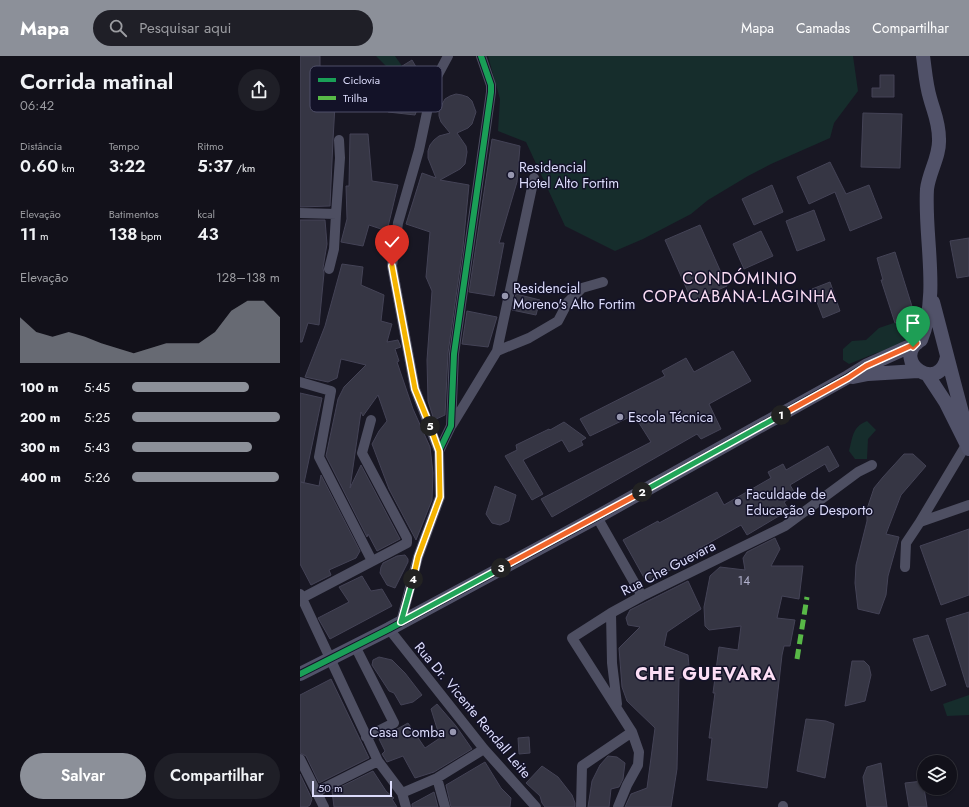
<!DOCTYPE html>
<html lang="pt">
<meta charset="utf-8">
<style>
:root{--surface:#12111a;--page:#1f1f27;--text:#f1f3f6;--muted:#9c9da2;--line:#313139;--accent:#8c9099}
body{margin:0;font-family:Jost,sans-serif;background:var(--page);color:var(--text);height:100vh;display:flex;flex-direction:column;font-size:15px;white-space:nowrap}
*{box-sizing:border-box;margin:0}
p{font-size:13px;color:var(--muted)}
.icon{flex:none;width:22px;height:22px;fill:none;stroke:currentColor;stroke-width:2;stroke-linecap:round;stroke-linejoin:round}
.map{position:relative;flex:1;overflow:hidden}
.sheet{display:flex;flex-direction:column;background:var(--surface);width:300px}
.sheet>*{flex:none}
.fabs{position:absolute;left:617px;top:699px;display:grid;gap:8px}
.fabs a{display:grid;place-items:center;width:40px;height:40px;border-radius:50%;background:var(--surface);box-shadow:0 1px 3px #0004,0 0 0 1px var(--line);font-size:20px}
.scale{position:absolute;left:12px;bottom:10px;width:80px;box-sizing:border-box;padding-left:4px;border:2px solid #dcdcfc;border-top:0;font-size:11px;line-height:14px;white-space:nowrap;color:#dcdcfc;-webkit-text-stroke:3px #131228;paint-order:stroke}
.pin{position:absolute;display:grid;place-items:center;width:34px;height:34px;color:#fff;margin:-41px -17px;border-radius:50% 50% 50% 0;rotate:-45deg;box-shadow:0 0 4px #0007}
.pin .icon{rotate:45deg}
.km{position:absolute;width:20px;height:20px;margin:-10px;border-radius:50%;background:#222;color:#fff;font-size:11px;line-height:20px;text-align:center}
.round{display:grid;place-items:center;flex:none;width:42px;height:42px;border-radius:21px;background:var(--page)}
.head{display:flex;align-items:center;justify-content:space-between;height:68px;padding:0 20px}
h1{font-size:22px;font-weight:600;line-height:30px}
.stats{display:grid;grid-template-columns:repeat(3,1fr);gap:6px;height:68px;padding:4px 20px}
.stats div{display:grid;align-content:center}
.stats b{font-size:17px;font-weight:600}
.stats small{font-size:11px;font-weight:400}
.stats p{font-size:11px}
.chart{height:112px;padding:8px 20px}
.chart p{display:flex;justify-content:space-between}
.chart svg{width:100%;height:72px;margin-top:4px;fill:var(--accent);opacity:.7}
.action{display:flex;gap:8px;margin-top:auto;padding:8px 20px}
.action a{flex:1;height:46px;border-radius:24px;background:var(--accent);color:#fff;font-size:16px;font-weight:600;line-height:46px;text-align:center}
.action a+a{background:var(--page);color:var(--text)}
ul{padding:0 20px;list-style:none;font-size:13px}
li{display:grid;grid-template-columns:64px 48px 1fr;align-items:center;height:30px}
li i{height:10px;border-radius:5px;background:var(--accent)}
header{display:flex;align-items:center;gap:24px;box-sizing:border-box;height:56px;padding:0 20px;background:var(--accent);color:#fff}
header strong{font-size:19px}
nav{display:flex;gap:22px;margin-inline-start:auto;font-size:14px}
.search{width:280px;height:36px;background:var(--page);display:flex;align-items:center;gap:10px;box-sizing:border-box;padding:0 14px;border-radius:22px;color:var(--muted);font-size:15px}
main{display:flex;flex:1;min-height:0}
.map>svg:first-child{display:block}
.green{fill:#162d2c}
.building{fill:#363644;stroke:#444356}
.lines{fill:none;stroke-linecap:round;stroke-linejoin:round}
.street{stroke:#4e4f62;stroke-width:10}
.secondary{stroke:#515269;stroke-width:14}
.quiet{stroke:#58b947;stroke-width:5;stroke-dasharray:10 5;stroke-linecap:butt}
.cycleway-casing{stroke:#131228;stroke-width:8}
.cycleway{stroke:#1a9f57;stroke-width:6}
.split-1-casing{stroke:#fff;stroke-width:8}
.split-2-casing{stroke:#fff;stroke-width:8}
.split-3-casing{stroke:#fff;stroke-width:8}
.split-4-casing{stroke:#fff;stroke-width:8}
.split-5-casing{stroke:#fff;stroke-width:8}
.split-6-casing{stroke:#fff;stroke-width:8}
.split-1{stroke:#f0652b;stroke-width:5}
.split-2{stroke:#22a559;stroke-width:5}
.split-3{stroke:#f0652b;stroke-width:5}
.split-4{stroke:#22a559;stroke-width:5}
.split-5{stroke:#f5b400;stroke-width:5}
.split-6{stroke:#f5b400;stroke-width:5}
.poi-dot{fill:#9797b0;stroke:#131228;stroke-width:1.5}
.labels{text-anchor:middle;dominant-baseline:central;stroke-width:3;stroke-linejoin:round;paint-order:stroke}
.number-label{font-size:12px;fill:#b2b2ce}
.poi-label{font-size:14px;fill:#dcdcfc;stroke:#131228;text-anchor:start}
.street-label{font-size:14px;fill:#dcdcfc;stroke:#131228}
.quarter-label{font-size:16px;letter-spacing:1px;fill:#fcdef5;stroke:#131228}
.district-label{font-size:18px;font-weight:bold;letter-spacing:1px;fill:#fcdef5;stroke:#131228}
.key{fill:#131228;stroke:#4f4f68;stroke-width:1}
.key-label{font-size:11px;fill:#dcdcfc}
</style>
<header>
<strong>Mapa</strong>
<div class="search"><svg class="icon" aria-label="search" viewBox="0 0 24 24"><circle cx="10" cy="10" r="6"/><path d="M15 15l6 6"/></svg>Pesquisar aqui</div>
<nav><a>Mapa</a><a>Camadas</a><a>Compartilhar</a></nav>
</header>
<main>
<section class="sheet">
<div class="head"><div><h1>Corrida matinal</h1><p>06:42</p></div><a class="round"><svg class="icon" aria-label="share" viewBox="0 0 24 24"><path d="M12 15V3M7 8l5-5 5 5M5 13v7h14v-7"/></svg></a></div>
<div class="stats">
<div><p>Distância</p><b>0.60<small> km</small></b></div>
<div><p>Tempo</p><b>3:22</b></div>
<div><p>Ritmo</p><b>5:37<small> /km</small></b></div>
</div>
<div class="stats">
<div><p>Elevação</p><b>11<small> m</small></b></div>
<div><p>Batimentos</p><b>138<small> bpm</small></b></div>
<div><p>kcal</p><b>43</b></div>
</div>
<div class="chart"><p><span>Elevação</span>128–138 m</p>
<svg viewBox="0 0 160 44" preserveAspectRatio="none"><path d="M0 44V16L10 25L20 28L30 25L40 28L50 32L60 35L70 38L80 35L90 32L100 32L110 32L120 25L130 12L140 6L150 6L160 16V44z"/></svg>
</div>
<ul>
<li><b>100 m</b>5:45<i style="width:79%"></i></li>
<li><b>200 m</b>5:25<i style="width:100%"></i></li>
<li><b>300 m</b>5:43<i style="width:81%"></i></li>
<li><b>400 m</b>5:26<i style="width:99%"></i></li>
</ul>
<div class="action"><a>Salvar</a><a>Compartilhar</a></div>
</section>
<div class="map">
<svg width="669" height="751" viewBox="0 0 669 751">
<rect width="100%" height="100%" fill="#181723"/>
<!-- green -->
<path class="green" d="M76 0H95L102 10 95 15 87 11Z
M188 0H553L558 35 534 67 530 82 471 108 448 120 408 144 391 158 343 183 315 195 265 170 226 86 198 75 200 43Z
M623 257 618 277 606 283 594 293 576 297 549 308 543 304V293L552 285 566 284 579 272Z
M567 365 576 374 568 383 567 403H555L549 395C553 381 552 371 567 365Z
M669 639V659L647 660 643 648Z"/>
<!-- building -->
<path class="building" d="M0 0H20V22L39 23 41 47 35 49 33 84 30 150 0 151Z
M112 4 119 16 116 19 125 32 115 59 88 56 90 45H106L113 32 106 22 100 24 94 15Z
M580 19H594V41H572V32H580Z
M156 38 162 39 168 41 172 45 176 56 172 68 168 72 157 77 166 90 167 96 165 108 160 113 140 124 169 129 163 191 148 297 145 359 134 364 128 345 127 304 132 235 126 221 130 176 106 168 122 117 136 122 128 102V95L130 89 134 84 139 80 150 77 141 66 139 60V54L145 43 150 40Z
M563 57 602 58 600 112 561 111Z
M50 78H68L72 125 98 129 87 175 69 169 63 190 41 186 47 163 46 130H49Z
M192 83 220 90 217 126 199 187H204L194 240 169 236Z
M530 106 546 138 569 129 582 162 550 175 535 136 509 148 497 121Z
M472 129 483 156 454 169 442 143Z
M514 154 525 184 497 195 486 165Z
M0 164H25L27 188 23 212 24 217 19 269 8 267 2 286H0Z
M400 169 427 230 392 245 365 184Z
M461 175 473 200 444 213 433 188Z
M669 182V220L657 222 650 185Z
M595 196 615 260 595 267 581 224H583L577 202Z
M42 208 63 211 61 229 84 239 81 265 92 268 87 286 98 284 100 289 101 291 95 293 99 305 97 306 113 353 130 391 133 417 132 444 116 484 89 433 72 388 79 375 87 365 78 339 63 360 61 356 50 432 61 409 100 483 77 495 68 478 67 481 26 400 38 343 44 331 66 309 41 303 37 322 28 326 5 321 25 270Z
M530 226 540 255 523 262 512 233Z
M216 238 240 244 236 259 212 254Z
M167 255 197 261 188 291 162 288Z
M433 295 451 325 409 348 421 373 401 383 397 378 252 461 241 443 351 386 334 359 290 380 280 363 365 320 362 315 386 302 394 316Z
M0 337 22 342 4 427 1 426 19 430 21 419 60 495 56 502 29 514 31 519 11 529 0 508Z
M264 366 286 382 281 385 283 389 269 396 262 384 223 404 243 438 232 444 205 400 217 394 216 389 249 373 250 374Z
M528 390 539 410 529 416 525 408 490 429 496 439 484 446 489 454 447 479 441 469 379 504 381 508 347 527 323 484 358 465 359 467 417 436 424 449 471 422 468 416 483 408 486 414Z
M604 398H613L626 410 601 439 586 478 599 481 588 520 586 539 579 558 558 553 555 527 556 509 567 465V453L574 432 583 421Z
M195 430 216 439 209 465 200 469 192 467 186 458Z
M669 473V539L641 549 620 490Z
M475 482 480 493 471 510H503L499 543 482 540 477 562 495 564 490 590H484L482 599 467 732 407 724 412 682H409L415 637H413L419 591 438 594 441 570 409 574 405 570 404 551 410 520 420 511 445 514 443 502 447 496Z
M105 499 108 503V506L95 532 87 529 80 517 81 511 83 507 97 500Z
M62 520 71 535 82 533 92 550 30 583 18 562 49 546 39 531Z
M388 525 401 553 367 576 364 590 388 599 390 621 379 622 377 713 371 751H325L331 738 347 732 355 672 327 645 322 631 319 592 340 571 328 569 326 562 330 554Z
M669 556V631H667L646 563Z
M628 579 646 629 631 635 613 583Z
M79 601 92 604 105 617 122 639 113 646 101 649 94 637 89 635 72 609 73 604Z
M552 605H564L569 610 571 619 565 645 545 650Z
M31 623 69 702 19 727 6 700 0 697V639Z
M137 648 156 670 172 693 134 716 115 722 103 700 87 706 82 698 85 695 79 683 108 667 125 692 140 682 131 653Z
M506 663 526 665 534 668 525 722 497 715Z
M229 681 230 697 219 698 218 682Z
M308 700 317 701 325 707 323 723 319 731 311 733 309 751H288L292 725 300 709Z
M185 706 201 732 211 742 210 751H151L146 729Z
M581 707 587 751H567L563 721 567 711Z
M242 710 258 721 272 739 275 747V751H245L242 747 240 740 226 727Z
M73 715 86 735 94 742 92 743 97 751H34L32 735Z
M0 718 12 743 10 749 7 751H0Z
M623 725 627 751H609L605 727Z
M134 736 138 751H112V748Z"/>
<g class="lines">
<!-- street -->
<path class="street" d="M0 157 36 158 40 102 39 84
M29 213 34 193 36 158
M197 295 229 282 258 265 268 246 282 232 303 226
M0 326 31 335 19 401 72 505
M152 369 197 295 234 122
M666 389 620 466 669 449
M139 395 115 333 92 210 98 167 119 94 133 28 148 0
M297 461 342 540
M605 511 606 487 620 466
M0 538 78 705 102 737 137 722 184 693
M2 542 107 487V482L62 397 71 364
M311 557 312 607 317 648
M101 566 118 501 140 441 139 395 151 370 154 298 191 36V29L181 0
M89 573 184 693 236 751
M55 590 94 667 66 681
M0 703 24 751
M137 722 145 751
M16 736 78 705
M102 737 106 751
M281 751 282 710 332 676
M318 751 327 729 338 709 339 696 332 676 272 582 311 557 342 540 485 470 558 416 572 409
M483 751V750"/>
<!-- secondary -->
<path class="secondary" d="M633 246C645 291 656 336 669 382
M621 284C640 237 624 182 627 133 629 116 640 100 639 83 639 66 634 57 630 42 626 29 625 14 623 0
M619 285C591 305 639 339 647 301
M627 318 646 347 669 393
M553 321 568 318 618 315
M0 618 89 573 297 461 548 321 566 310 617 287"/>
<!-- quiet -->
<path class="quiet" d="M497 603 507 541"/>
<defs>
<path id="cycleway" d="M101 566 118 501 140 441 139 395 151 370 154 298 191 36V29L181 0
M0 618 89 573 297 461 548 321 566 310 617 287"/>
</defs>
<!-- cycleway casing -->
<use href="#cycleway" class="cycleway-casing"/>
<!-- cycleway -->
<use href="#cycleway" class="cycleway"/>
</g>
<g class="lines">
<defs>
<path id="split-1" d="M481 359 548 322 566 310 617 287 613 291"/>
<path id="split-2" d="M342 436 481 359"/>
<path id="split-3" d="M201 512 342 436"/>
<path id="split-4" d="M113 523 101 566 201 512"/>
<path id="split-5" d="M113 523 118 501 140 441 139 395 130 370"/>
<path id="split-6" d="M92 210 115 333 130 370"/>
</defs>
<!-- split-1 casing -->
<use href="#split-1" class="split-1-casing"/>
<!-- split-2 casing -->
<use href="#split-2" class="split-2-casing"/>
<!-- split-3 casing -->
<use href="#split-3" class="split-3-casing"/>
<!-- split-4 casing -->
<use href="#split-4" class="split-4-casing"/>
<!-- split-5 casing -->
<use href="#split-5" class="split-5-casing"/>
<!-- split-6 casing -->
<use href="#split-6" class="split-6-casing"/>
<!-- split-1 -->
<use href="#split-1" class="split-1"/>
<!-- split-2 -->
<use href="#split-2" class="split-2"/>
<!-- split-3 -->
<use href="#split-3" class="split-3"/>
<!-- split-4 -->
<use href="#split-4" class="split-4"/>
<!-- split-5 -->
<use href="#split-5" class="split-5"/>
<!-- split-6 -->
<use href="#split-6" class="split-6"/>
</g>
<!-- markers -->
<g class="poi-dot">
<circle cx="211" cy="119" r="4"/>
<circle cx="205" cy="240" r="4"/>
<circle cx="320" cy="361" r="4"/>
<circle cx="438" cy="446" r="4"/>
<circle cx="153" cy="676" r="4"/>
</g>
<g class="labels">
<!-- number labels -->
<g class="number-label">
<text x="444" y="525">14</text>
</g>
<!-- poi labels -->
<g class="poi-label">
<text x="219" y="111">Residencial<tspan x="219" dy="16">Hotel Alto Fortim</tspan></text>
<text x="213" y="232">Residencial<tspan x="213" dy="16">Moreno's Alto Fortim</tspan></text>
<text x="328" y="361">Escola Técnica</text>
<text x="446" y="438">Faculdade de<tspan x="446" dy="16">Educação e Desporto</tspan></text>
<text x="145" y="676" text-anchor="end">Casa Comba</text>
</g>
<!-- street labels -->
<g class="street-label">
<text transform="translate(368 512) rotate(-27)">Rua Che Guevara</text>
<text transform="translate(173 654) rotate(50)">Rua Dr. Vicente Rendall Leite</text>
</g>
<!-- quarter labels -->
<g class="quarter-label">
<text x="440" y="222">CONDÓMINIO<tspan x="440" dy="18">COPACABANA-LAGINHA</tspan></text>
</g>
<!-- district labels -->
<g class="district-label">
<text x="406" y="618">CHE GUEVARA</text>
</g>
</g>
<!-- legend -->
<rect x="10" y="10" width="132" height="46" rx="6" class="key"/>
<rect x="18" y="22" width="18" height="4" fill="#1a9f57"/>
<rect x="18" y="40" width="18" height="4" fill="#58b947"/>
<g class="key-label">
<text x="43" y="28">Ciclovia</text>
<text x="43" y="46">Trilha</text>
</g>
</svg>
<div class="fabs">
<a><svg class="icon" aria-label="layers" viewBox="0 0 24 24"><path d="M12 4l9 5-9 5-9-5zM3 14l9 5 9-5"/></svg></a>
</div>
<div class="scale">50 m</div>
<div class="pin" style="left:613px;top:291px;background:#1e9e55"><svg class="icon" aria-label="arrive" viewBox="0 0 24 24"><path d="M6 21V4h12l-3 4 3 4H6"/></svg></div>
<div class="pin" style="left:92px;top:210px;background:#d93025"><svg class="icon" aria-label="check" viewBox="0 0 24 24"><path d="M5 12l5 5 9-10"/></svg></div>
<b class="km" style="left:481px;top:359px">1</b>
<b class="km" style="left:342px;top:436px">2</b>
<b class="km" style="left:201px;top:512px">3</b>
<b class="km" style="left:113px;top:523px">4</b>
<b class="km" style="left:130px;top:370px">5</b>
</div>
</main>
